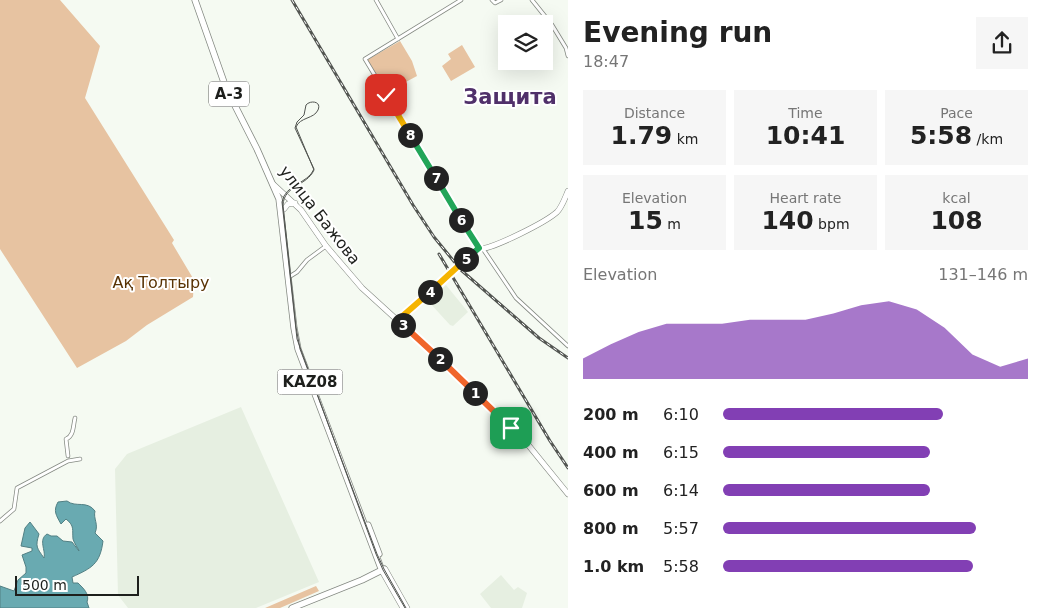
<!DOCTYPE html>
<meta charset="utf-8">
<style>
:root{--surface:#fff;--page:#f6f6f6;--text:#222;--muted:#767676;--accent:#823fb4}
body{margin:0;font-family:"DejaVu Sans",sans-serif;background:var(--page);color:var(--text);height:100vh;display:flex;flex-direction:column;font-size:19px;white-space:nowrap}
*{box-sizing:border-box;margin:0}
p{font-size:16px;color:var(--muted)}
.icon{flex:none;width:28px;height:28px;fill:none;stroke:currentColor;stroke-width:2;stroke-linecap:round;stroke-linejoin:round}
.map{position:relative;flex:1;overflow:hidden}
.details{display:flex;flex-direction:column;background:var(--surface);width:475px}
.details>*{flex:none}
.buttons{position:absolute;left:498px;top:15px;display:grid;gap:10px}
.buttons a{display:grid;place-items:center;width:55px;height:55px;border-radius:0px;background:var(--surface);box-shadow:0 5px 20px #0002;font-size:25px}
.scale{position:absolute;left:15px;bottom:12px;width:124px;box-sizing:border-box;padding-left:5px;border:2px solid #1d1f1c;border-top:0;font-size:14px;line-height:18px;white-space:nowrap;color:#1d1f1c;-webkit-text-stroke:4px #fff;paint-order:stroke}
.pin{position:absolute;display:grid;place-items:center;width:42px;height:42px;color:#fff;margin:-21px;border-radius:10px;box-shadow:0 2px 8px #0006}
.km{position:absolute;width:25px;height:25px;margin:-12px;border-radius:50%;background:#222;color:#fff;font-size:14px;line-height:25px;text-align:center}
.round{display:grid;place-items:center;flex:none;width:52px;height:52px;border-radius:0px;background:var(--page)}
.summary{display:flex;align-items:center;justify-content:space-between;height:85px;padding:0 15px}
h1{font-size:28px;font-weight:600;line-height:38px}
.stats{display:grid;grid-template-columns:repeat(3,1fr);gap:8px;height:85px;padding:5px 15px}
.stats div{display:grid;align-content:center;border-radius:0px;background:var(--page);text-align:center}
.stats b{font-size:25px;font-weight:600}
.stats small{font-size:14px;font-weight:400}
.stats p{font-size:14px}
.chart{height:140px;padding:10px 15px}
.chart p{display:flex;justify-content:space-between}
.chart svg{width:100%;height:90px;margin-top:5px;fill:var(--accent);opacity:.7}
ul{padding:0 15px;list-style:none;font-size:16px}
li{display:grid;grid-template-columns:80px 60px 1fr;align-items:center;height:38px}
li i{height:12px;border-radius:6px;background:var(--accent)}
main{display:flex;flex:1;min-height:0}
.map>svg:first-child{display:block}
.built{fill:#e6efe1}
.green{fill:#e7c3a1}
.water{fill:#69aab1;stroke:#528084}
.lines{fill:none;stroke-linecap:round;stroke-linejoin:round}
.tertiary-casing{stroke:#848982;stroke-width:4.5}
.primary-casing{stroke:#848982;stroke-width:6}
.trunk-casing{stroke:#848982;stroke-width:7}
.tertiary{stroke:#fff;stroke-width:3}
.primary{stroke:#fff;stroke-width:5}
.trunk{stroke:#fff;stroke-width:5.5}
.tram{stroke:#525551;stroke-width:1}
.rail-casing{stroke:#525551;stroke-width:3}
.rail{stroke:#fff;stroke-width:1;stroke-dasharray:4;stroke-linecap:butt}
.primary-bridge-casing{stroke:#848982;stroke-width:6;stroke-linecap:butt}
.primary-bridge{stroke:#fff;stroke-width:5}
.split-1-casing{stroke:#fff;stroke-width:10}
.split-2-casing{stroke:#fff;stroke-width:10}
.split-3-casing{stroke:#fff;stroke-width:10}
.split-4-casing{stroke:#fff;stroke-width:10}
.split-5-casing{stroke:#fff;stroke-width:10}
.split-6-casing{stroke:#fff;stroke-width:10}
.split-7-casing{stroke:#fff;stroke-width:10}
.split-8-casing{stroke:#fff;stroke-width:10}
.split-9-casing{stroke:#fff;stroke-width:10}
.split-1{stroke:#f0652b;stroke-width:6}
.split-2{stroke:#f0652b;stroke-width:6}
.split-3{stroke:#f0652b;stroke-width:6}
.split-4{stroke:#f5b400;stroke-width:6}
.split-5{stroke:#f5b400;stroke-width:6}
.split-6{stroke:#22a559;stroke-width:6}
.split-7{stroke:#22a559;stroke-width:6}
.split-8{stroke:#22a559;stroke-width:6}
.split-9{stroke:#f5b400;stroke-width:6}
.labels{text-anchor:middle;dominant-baseline:central;stroke-width:4;stroke-linejoin:round;paint-order:stroke}
.shield{fill:#fff;stroke:#616260;stroke-width:1}
.shield-label{font-size:15px;font-weight:bold;fill:#1d1f1c}
.street-label{font-size:16px;fill:#1d1f1c;stroke:#fff}
.park-label{font-size:16px;fill:#593305;stroke:#fff}
.district-label{font-size:21px;font-weight:bold;fill:#50306a;stroke:#fff}
</style>
<main>
<div class="map">
<svg width="568" height="608" viewBox="0 0 568 608">
<rect width="100%" height="100%" fill="#f5faf2"/>
<!-- built -->
<path class="built" d="M446 285 468 312 453 326 450 325 428 301Z
M241 407 319 582 256 608H128L118 595 115 469 127 454Z
M501 575 514 590 518 587 527 593 522 608H491L480 594Z"/>
<!-- green -->
<path class="green" d="M0 0H60L100 46 85 98 174 240 172 243 194 280 193 297 147 325 126 341 77 368 0 249Z
M400 41 412 61 417 76 387 92 367 60Z
M462 45 475 67 451 81 442 66 451 59 448 54Z
M316 586 319 591 280 608H265Z"/>
<!-- water -->
<path class="water" d="M67 501C76 508 87 500 95 511 93 519 99 524 95 533L103 541C100 564 92 568 72 577L73 583H78C83 588 90 594 87 602L89 608H0V586L14 591 18 580 26 573V567L22 555 32 551V548L21 546 25 528 30 522 39 534C35 547 37 548 44 558 46 550 38 540 47 534L51 536H57L63 541 72 542 79 551C78 548 74 543 73 539 72 530 75 526 66 519L61 524C56 515 53 511 58 502Z"/>
<g class="lines">
<defs>
<path id="tertiary" d="M376 0 398 39
M461 0 365 59 479 249
M492 0 495 3 501 0
M532 0 552 25 566 48 568 56
M483 249 516 298 568 346
M289 277 297 272 307 260 326 246
M68 456 66 439C74 436 73 426 75 418
M0 521 14 509 17 488 68 461 80 459"/>
<path id="primary" d="M273 184 301 210 326 246 362 288 441 360 525 441 568 494
M284 209 288 204 295 203
M464 261 479 249C493 249 546 222 557 212 562 207 565 198 568 191
M398 320 438 284
M385 569 407 608
M382 571 403 608"/>
<path id="trunk" d="M195 0 226 88 257 149 279 199 294 328 298 349 382 571
M368 525 379 554
M292 608 362 580 384 569"/>
</defs>
<!-- tertiary casing -->
<use href="#tertiary" class="tertiary-casing"/>
<!-- primary casing -->
<use href="#primary" class="primary-casing"/>
<!-- trunk casing -->
<use href="#trunk" class="trunk-casing"/>
<!-- tertiary -->
<use href="#tertiary" class="tertiary"/>
<!-- primary -->
<use href="#primary" class="primary"/>
<!-- trunk -->
<use href="#trunk" class="trunk"/>
<!-- tram -->
<path class="tram" d="M405 608 383 570 376 554 297 339 282 202C285 184 308 184 314 169L295 128 297 122 304 115 306 105C310 100 322 101 318 110 314 119 300 117 296 127L314 170C307 186 284 185 283 205L296 327 300 349 377 554 384 569 406 608"/>
<defs>
<path id="rail" d="M292 0 413 205 434 237 461 270 539 338 568 358
M439 254 550 441 568 468"/>
</defs>
<!-- rail casing -->
<use href="#rail" class="rail-casing"/>
<!-- rail -->
<use href="#rail" class="rail"/>
<defs>
<path id="primary-bridge" d="M438 284 464 261"/>
</defs>
<!-- primary-bridge casing -->
<use href="#primary-bridge" class="primary-bridge-casing"/>
<!-- primary-bridge -->
<use href="#primary-bridge" class="primary-bridge"/>
</g>
<g class="lines">
<defs>
<path id="split-1" d="M475 393 511 428"/>
<path id="split-2" d="M440 359 475 393"/>
<path id="split-3" d="M403 325 440 359"/>
<path id="split-4" d="M403 325 398 320 430 292"/>
<path id="split-5" d="M430 292 466 259"/>
<path id="split-6" d="M461 220 479 248 466 259"/>
<path id="split-7" d="M436 178 461 220"/>
<path id="split-8" d="M410 135 436 178"/>
<path id="split-9" d="M386 95 410 135"/>
</defs>
<!-- split-1 casing -->
<use href="#split-1" class="split-1-casing"/>
<!-- split-2 casing -->
<use href="#split-2" class="split-2-casing"/>
<!-- split-3 casing -->
<use href="#split-3" class="split-3-casing"/>
<!-- split-4 casing -->
<use href="#split-4" class="split-4-casing"/>
<!-- split-5 casing -->
<use href="#split-5" class="split-5-casing"/>
<!-- split-6 casing -->
<use href="#split-6" class="split-6-casing"/>
<!-- split-7 casing -->
<use href="#split-7" class="split-7-casing"/>
<!-- split-8 casing -->
<use href="#split-8" class="split-8-casing"/>
<!-- split-9 casing -->
<use href="#split-9" class="split-9-casing"/>
<!-- split-1 -->
<use href="#split-1" class="split-1"/>
<!-- split-2 -->
<use href="#split-2" class="split-2"/>
<!-- split-3 -->
<use href="#split-3" class="split-3"/>
<!-- split-4 -->
<use href="#split-4" class="split-4"/>
<!-- split-5 -->
<use href="#split-5" class="split-5"/>
<!-- split-6 -->
<use href="#split-6" class="split-6"/>
<!-- split-7 -->
<use href="#split-7" class="split-7"/>
<!-- split-8 -->
<use href="#split-8" class="split-8"/>
<!-- split-9 -->
<use href="#split-9" class="split-9"/>
</g>
<g class="labels">
<!-- shield labels -->
<g class="shield">
<rect x="209" y="81.5" width="40" height="25" rx="4"/>
<rect x="277.5" y="369.5" width="65" height="25" rx="4"/>
</g>
<g class="shield-label">
<text x="229" y="94">A-3</text>
<text x="310" y="382">KAZ08</text>
</g>
<!-- street labels -->
<g class="street-label">
<text transform="translate(320 215) rotate(52)">улица Бажова</text>
</g>
<!-- park labels -->
<g class="park-label">
<text x="161" y="282">Ақ Толтыру</text>
</g>
<!-- district labels -->
<g class="district-label">
<text x="510" y="97">Защита</text>
</g>
</g>
</svg>
<div class="buttons">
<a><svg class="icon" aria-label="layers" viewBox="0 0 24 24"><path d="M12 4l9 5-9 5-9-5zM3 14l9 5 9-5"/></svg></a>
</div>
<div class="scale">500 m</div>
<div class="pin" style="left:511px;top:428px;background:#1e9e55"><svg class="icon" aria-label="arrive" viewBox="0 0 24 24"><path d="M6 21V4h12l-3 4 3 4H6"/></svg></div>
<div class="pin" style="left:386px;top:95px;background:#d93025"><svg class="icon" aria-label="check" viewBox="0 0 24 24"><path d="M5 12l5 5 9-10"/></svg></div>
<b class="km" style="left:475px;top:393px">1</b>
<b class="km" style="left:440px;top:359px">2</b>
<b class="km" style="left:403px;top:325px">3</b>
<b class="km" style="left:430px;top:292px">4</b>
<b class="km" style="left:466px;top:259px">5</b>
<b class="km" style="left:461px;top:220px">6</b>
<b class="km" style="left:436px;top:178px">7</b>
<b class="km" style="left:410px;top:135px">8</b>
</div>
<section class="details">
<div class="summary"><div><h1>Evening run</h1><p>18:47</p></div><a class="round"><svg class="icon" aria-label="share" viewBox="0 0 24 24"><path d="M12 15V3M7 8l5-5 5 5M5 13v7h14v-7"/></svg></a></div>
<div class="stats">
<div><p>Distance</p><b>1.79<small> km</small></b></div>
<div><p>Time</p><b>10:41</b></div>
<div><p>Pace</p><b>5:58<small> /km</small></b></div>
</div>
<div class="stats">
<div><p>Elevation</p><b>15<small> m</small></b></div>
<div><p>Heart rate</p><b>140<small> bpm</small></b></div>
<div><p>kcal</p><b>108</b></div>
</div>
<div class="chart"><p><span>Elevation</span>131–146 m</p>
<svg viewBox="0 0 160 44" preserveAspectRatio="none"><path d="M0 44V34L10 27L20 21L30 17L40 17L50 17L60 15L70 15L80 15L90 12L100 8L110 6L120 10L130 19L140 32L150 38L160 34V44z"/></svg>
</div>
<ul>
<li><b>200 m</b>6:10<i style="width:72%"></i></li>
<li><b>400 m</b>6:15<i style="width:68%"></i></li>
<li><b>600 m</b>6:14<i style="width:68%"></i></li>
<li><b>800 m</b>5:57<i style="width:83%"></i></li>
<li><b>1.0 km</b>5:58<i style="width:82%"></i></li>
</ul>
</section>
</main>
